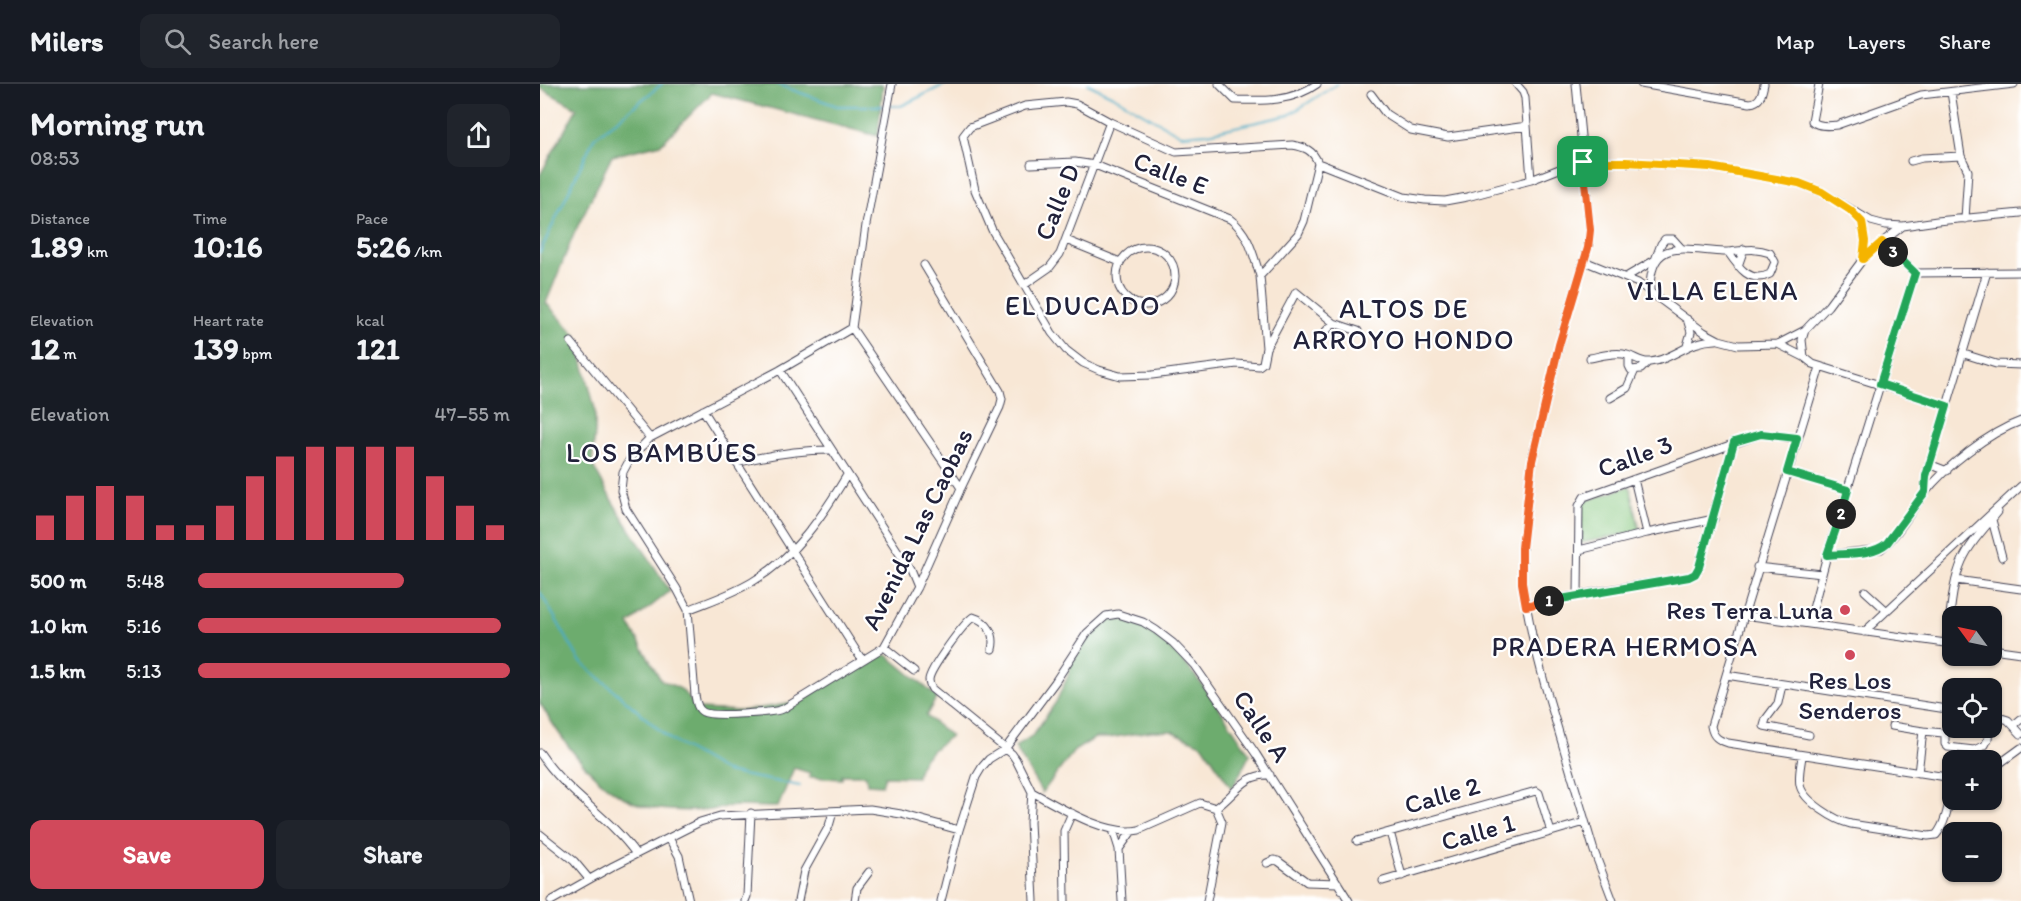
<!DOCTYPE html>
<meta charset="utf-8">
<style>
:root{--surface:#171b24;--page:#20242c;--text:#f1f3f6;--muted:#9ea1a6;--line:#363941;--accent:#d1495b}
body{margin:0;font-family:Itim,sans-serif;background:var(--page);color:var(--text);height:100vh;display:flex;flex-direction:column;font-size:22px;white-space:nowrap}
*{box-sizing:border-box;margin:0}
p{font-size:20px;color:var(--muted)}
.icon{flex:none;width:33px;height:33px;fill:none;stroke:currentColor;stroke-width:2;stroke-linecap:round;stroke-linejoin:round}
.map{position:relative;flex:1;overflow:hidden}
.details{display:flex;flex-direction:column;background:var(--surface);width:540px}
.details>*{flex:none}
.needle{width:39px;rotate:303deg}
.controls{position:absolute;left:1402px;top:522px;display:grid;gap:12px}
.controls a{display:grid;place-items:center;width:60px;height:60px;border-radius:12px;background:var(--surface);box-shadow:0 2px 4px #0004;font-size:30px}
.pin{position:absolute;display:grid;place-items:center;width:51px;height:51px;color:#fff;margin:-26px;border-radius:12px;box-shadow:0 3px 9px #0006}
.km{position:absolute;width:30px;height:30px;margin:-15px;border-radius:50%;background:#222;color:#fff;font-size:16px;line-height:30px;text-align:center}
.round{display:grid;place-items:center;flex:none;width:63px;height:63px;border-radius:12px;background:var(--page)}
.summary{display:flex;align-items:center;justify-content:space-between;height:102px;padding:0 30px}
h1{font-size:33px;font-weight:700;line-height:45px}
.metrics{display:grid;grid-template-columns:repeat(3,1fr);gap:9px;height:102px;padding:6px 30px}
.metrics div{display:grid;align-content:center}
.metrics b{font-size:30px;font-weight:700}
.metrics small{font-size:16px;font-weight:400}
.metrics p{font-size:16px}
.chart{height:168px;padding:12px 30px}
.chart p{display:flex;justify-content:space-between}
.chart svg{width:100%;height:108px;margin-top:6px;stroke:var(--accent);stroke-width:6}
.primary-button{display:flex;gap:12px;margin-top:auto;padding:12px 30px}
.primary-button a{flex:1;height:69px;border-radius:12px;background:var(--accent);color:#fff;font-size:24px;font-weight:700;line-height:69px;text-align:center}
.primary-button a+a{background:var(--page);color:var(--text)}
ul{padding:0 30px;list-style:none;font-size:20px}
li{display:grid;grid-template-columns:96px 72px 1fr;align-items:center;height:45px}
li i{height:15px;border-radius:8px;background:var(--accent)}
header{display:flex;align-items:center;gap:36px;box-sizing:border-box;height:84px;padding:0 30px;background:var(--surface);border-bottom:2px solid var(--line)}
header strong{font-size:28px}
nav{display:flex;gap:33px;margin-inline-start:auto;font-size:21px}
.search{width:420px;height:54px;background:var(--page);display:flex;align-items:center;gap:15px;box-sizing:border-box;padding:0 21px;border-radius:12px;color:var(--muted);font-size:22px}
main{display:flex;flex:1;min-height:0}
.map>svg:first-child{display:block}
.green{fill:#87c77f;stroke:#54745d;stroke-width:1.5}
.forest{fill:#6dac6e;stroke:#486754;stroke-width:1.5}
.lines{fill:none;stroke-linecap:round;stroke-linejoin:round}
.stream{stroke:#48acc7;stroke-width:2}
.minor-casing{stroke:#424052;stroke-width:9}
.minor{stroke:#fff;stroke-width:7}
.split-1-casing{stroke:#fff;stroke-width:12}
.split-2-casing{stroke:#fff;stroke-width:12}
.split-3-casing{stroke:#fff;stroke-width:12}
.split-4-casing{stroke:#fff;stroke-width:12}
.split-1{stroke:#f0652b;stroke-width:8}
.split-2{stroke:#22a559;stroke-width:8}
.split-3{stroke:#22a559;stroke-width:8}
.split-4{stroke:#f5b400;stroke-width:8}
.poi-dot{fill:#d1495b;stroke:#fff;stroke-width:2}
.labels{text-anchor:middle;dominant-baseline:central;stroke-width:4.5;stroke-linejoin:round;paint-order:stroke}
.street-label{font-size:26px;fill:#22223b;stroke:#fff}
.poi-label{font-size:26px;fill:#22223b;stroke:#fff;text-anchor:end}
.neighbourhood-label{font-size:27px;letter-spacing:1.5px;fill:#22223b;stroke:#fff}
</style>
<header>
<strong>Milers</strong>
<div class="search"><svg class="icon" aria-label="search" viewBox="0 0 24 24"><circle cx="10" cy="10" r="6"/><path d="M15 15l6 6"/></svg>Search here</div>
<nav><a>Map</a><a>Layers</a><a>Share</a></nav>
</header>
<main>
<section class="details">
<div class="summary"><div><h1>Morning run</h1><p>08:53</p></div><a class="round"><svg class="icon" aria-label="share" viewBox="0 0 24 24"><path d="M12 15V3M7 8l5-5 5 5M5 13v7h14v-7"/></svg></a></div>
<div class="metrics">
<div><p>Distance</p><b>1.89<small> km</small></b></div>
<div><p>Time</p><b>10:16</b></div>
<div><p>Pace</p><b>5:26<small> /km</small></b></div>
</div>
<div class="metrics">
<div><p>Elevation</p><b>12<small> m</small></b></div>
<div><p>Heart rate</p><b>139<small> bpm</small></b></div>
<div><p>kcal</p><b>121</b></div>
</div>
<div class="chart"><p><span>Elevation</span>47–55 m</p>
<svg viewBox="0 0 160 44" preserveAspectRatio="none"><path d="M5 44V34M15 44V26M25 44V22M35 44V26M45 44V38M55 44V38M65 44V30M75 44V18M85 44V10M95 44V6M105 44V6M115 44V6M125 44V6M135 44V18M145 44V30M155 44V38"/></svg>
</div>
<ul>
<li><b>500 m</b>5:48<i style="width:66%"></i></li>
<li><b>1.0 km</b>5:16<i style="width:97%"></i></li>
<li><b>1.5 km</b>5:13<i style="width:100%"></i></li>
</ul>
<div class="primary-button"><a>Save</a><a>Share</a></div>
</section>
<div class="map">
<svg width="1481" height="817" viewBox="0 0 1481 817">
<rect width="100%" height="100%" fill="#fff"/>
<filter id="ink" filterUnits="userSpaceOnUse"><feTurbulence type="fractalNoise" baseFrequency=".0167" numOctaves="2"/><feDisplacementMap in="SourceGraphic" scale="12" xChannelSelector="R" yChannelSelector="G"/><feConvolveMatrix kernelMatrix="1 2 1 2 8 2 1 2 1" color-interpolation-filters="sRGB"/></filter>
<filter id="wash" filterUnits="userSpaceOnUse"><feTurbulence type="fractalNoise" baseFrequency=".008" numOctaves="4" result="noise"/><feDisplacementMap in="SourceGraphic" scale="24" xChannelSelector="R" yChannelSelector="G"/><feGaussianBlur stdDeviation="1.35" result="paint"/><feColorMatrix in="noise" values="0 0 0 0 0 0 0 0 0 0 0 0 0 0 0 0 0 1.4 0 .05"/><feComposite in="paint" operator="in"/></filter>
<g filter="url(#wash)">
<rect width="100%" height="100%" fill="#f8e7d5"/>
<!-- green -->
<path class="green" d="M1090 402 1100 447 1041 459V424L1046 417Z"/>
<!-- forest -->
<path class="forest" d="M0 0 343 1 338 52 172 9 121 60 72 72 34 150 6 219 36 251 55 325V348L52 380 74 420 130 507 89 540 121 596 141 605 158 625 200 627 254 619 336 572 347 571 397 613 386 632 411 652C398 661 377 676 377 693L345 692 342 701 327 700 326 691H302V695L269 693 270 689 254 684 238 723C223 723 207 722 192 722 185 723 177 725 170 726 154 727 135 727 119 725 65 719 25 662 0 619V91L37 24 0 4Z
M571 536C577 536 584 535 589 537 640 556 680 627 710 670L692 705 663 661 631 647H611L569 654H555L534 667 502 709 475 663 493 651 516 618 528 592 532 576 552 549Z"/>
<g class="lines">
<!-- stream -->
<path class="stream" d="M236 0 297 22H361L406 0
M548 0 575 13 641 51 668 49 749 31 797 0
M0 168 54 54 122 0
M0 508 40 577 131 656 186 688 260 702"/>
</g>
</g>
<g filter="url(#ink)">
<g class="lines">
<defs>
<path id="minor" d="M352 0 326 141 312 244 240 286 110 354 91 373 83 388 81 406 86 425 137 505 148 526 155 611C156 617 157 625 163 628 171 633 234 629 243 625L344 563 377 503 421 404 460 323 462 315 460 307 384 181
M679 0 695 16C724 17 752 18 777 0
M976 0 983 8 985 14 991 96
M1036 0 1050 146 1048 164 1023 246 992 377 982 464V499L992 551 1004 598 1054 767 1073 817
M1101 0 1210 19C1221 18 1222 9 1224 0
M1279 0 1272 37C1278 43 1289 42 1297 41L1381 11 1474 0
M1411 8 1421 72 1428 87 1425 135
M831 10 846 30 871 46 908 53 987 42
M526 18 537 20 570 38 636 68 752 61C765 63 773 66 778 79L764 137 758 150 720 192 726 264 723 279 719 282 697 280 612 291 580 292 559 286 543 279 526 266 512 249 452 146 435 106 423 52 430 43 485 22Z
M1371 77 1382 74 1421 72
M778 79 864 113 885 116 905 117 927 113 991 96 1032 80 1060 77 1170 83 1259 99 1282 108 1331 137 1346 141 1363 142 1397 137 1481 129
M491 80 535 78 555 81 690 135C709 149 713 170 720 192
M526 156 580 178
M1342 158 1375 189
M577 192a29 29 0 1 1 58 0a29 29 0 1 1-58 0Z
M1323 175 1342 158 1363 142
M1044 177 1098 199 1164 248 1179 256 1198 261 1238 260 1265 246 1288 222 1323 175 1325 157 1322 138 1316 132
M1198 182 1204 165
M1375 189 1481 188
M1086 193 1115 176 1121 160 1125 155H1133L1142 165
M484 201 510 183 520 170 570 38
M1110 206C1110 152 1145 166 1184 168 1202 168 1211 162 1230 169L1235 178 1230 190C1210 200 1199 184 1188 168
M312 244 421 404
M1265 246 1262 256 1264 273 1273 280 1407 322
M779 254 794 239
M31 258 110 354
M1238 260 1264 273
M1147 262 1151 248 1147 235
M726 264 756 208 794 239 818 247
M1424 270 1456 280 1481 281
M1089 272V282L1091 286 1101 285 1107 279
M1050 274C1061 272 1077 267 1087 271 1095 273 1101 279 1110 278 1133 276 1148 256 1176 256
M1280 283 1186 591 1171 642C1173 653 1178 656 1188 659L1413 694
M240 286 370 486 377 503
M1070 314 1087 304 1095 286
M163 326 322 576
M196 379C227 371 258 366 290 366
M1389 380 1407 387
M1247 388 1308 406
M1094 395 1107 449
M1385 408 1386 392 1447 188
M1452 436 1462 473
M1039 466 1107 449 1174 435
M1287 471 1341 465C1359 450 1370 428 1384 410 1406 382 1448 349 1481 337
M1217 483 1282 490
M1416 496 1481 505
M1325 507 1347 527
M1038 511 1039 422 1044 413 1221 350 1257 354
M986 521 1061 507 1149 493 1155 490 1159 483 1194 358
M148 526C170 517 192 510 212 498 255 473 282 433 307 391
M1204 531 1413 560
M1269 540 1287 471 1375 189
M1324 548 1481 402
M1406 559C1411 532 1411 502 1422 477 1430 459 1445 444 1458 428
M344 563 374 587
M452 565C456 550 447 537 433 533 424 539 389 586 389 596 389 600 390 602 392 605L472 670 476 676 492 708
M1452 565 1481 569
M1186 591 1413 626
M1242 601 1238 619 1226 635 1224 642 1269 651
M1452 631 1468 636 1481 650
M1474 641 1481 635
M1352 642 1383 647
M0 669C26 709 69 732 96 770
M1262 672C1261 681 1258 692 1260 701 1263 717 1296 737 1311 740L1388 752 1396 751C1407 738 1409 716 1413 700
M1452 685 1481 664
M1378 689 1383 647 1403 649 1405 651V660L1408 663 1434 666 1445 661 1448 655 1449 644
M492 708C520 723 567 753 599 746L660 719 676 724
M492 708 490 738 494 817
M573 746 579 765 582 817
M850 748 862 792
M0 750 34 777 49 795
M129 754 139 772 149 817
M817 757 996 707 999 709 1011 748
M579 765 592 747
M727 779 734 776 738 777 767 798 798 799
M843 797 1045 738
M11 817 73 782 160 738 180 732 330 725 361 730 419 746
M205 817 207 812 211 729
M258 817 264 787 289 742 293 728
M315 817 317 804 329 788
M401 817 419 746 436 693 442 683 449 675 465 665 515 598 547 549 566 532 578 530 603 538 616 546 633 559 654 581 716 670 809 817
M525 817 524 747 532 729
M667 817 682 738 676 724C695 711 704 689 730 691"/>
</defs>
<!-- minor casing -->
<use href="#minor" class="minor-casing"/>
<!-- minor -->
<use href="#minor" class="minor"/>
</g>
</g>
<g class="lines" filter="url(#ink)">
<defs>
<path id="split-1" d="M1009 517 986 522 982 499V464L992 377 1019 261 1048 164 1050 146 1043 78"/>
<path id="split-2" d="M1009 517 1149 493 1155 490 1159 483 1194 358 1221 350 1257 354 1247 388 1308 406 1301 430"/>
<path id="split-3" d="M1301 430 1287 471C1306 469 1332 472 1347 459L1385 408 1386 392 1407 322 1340 300 1375 189 1353 168"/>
<path id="split-4" d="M1043 78H1086L1170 83 1259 99 1282 108 1310 126 1322 138 1325 157 1323 175 1342 158 1353 168"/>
</defs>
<!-- split-1 casing -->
<use href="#split-1" class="split-1-casing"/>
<!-- split-2 casing -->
<use href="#split-2" class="split-2-casing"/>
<!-- split-3 casing -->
<use href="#split-3" class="split-3-casing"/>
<!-- split-4 casing -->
<use href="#split-4" class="split-4-casing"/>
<!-- split-1 -->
<use href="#split-1" class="split-1"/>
<!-- split-2 -->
<use href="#split-2" class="split-2"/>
<!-- split-3 -->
<use href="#split-3" class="split-3"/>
<!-- split-4 -->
<use href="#split-4" class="split-4"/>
</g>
<!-- markers -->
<g class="poi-dot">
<circle cx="1305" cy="526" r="6"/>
<circle cx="1310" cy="571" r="6"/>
</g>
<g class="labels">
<!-- street labels -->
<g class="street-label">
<text transform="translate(631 89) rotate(21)">Calle E</text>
<text transform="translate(517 118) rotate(-68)">Calle D</text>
<text transform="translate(1095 372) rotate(-20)">Calle 3</text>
<text transform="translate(377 445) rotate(-64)">Avenida Las Caobas</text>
<text transform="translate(722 642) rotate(56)">Calle A</text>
<text transform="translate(902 711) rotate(-16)">Calle 2</text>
<text transform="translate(938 748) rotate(-16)">Calle 1</text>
</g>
<!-- poi labels -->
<g class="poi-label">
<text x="1293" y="526">Res Terra Luna</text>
<text x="1310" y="596" text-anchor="middle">Res Los<tspan x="1310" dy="30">Senderos</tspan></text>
</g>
<!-- neighbourhood labels -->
<g class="neighbourhood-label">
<text x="1173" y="206">VILLA ELENA</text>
<text x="543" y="221">EL DUCADO</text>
<text x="864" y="224">ALTOS DE<tspan x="864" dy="31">ARROYO HONDO</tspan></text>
<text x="122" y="368">LOS BAMBÚES</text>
<text x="1085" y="562">PRADERA HERMOSA</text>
</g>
</g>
</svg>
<div class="controls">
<a><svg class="needle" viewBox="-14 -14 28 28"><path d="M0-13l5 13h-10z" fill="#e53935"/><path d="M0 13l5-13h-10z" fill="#9ea1a6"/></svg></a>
<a><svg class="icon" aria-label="locate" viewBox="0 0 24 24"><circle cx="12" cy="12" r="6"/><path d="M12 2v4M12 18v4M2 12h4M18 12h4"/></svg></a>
<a>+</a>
<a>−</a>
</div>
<div class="pin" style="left:1043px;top:78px;background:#1e9e55"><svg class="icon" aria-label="arrive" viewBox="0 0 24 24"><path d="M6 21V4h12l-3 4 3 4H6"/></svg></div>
<b class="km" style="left:1009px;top:517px">1</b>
<b class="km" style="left:1301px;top:430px">2</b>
<b class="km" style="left:1353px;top:168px">3</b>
</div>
</main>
